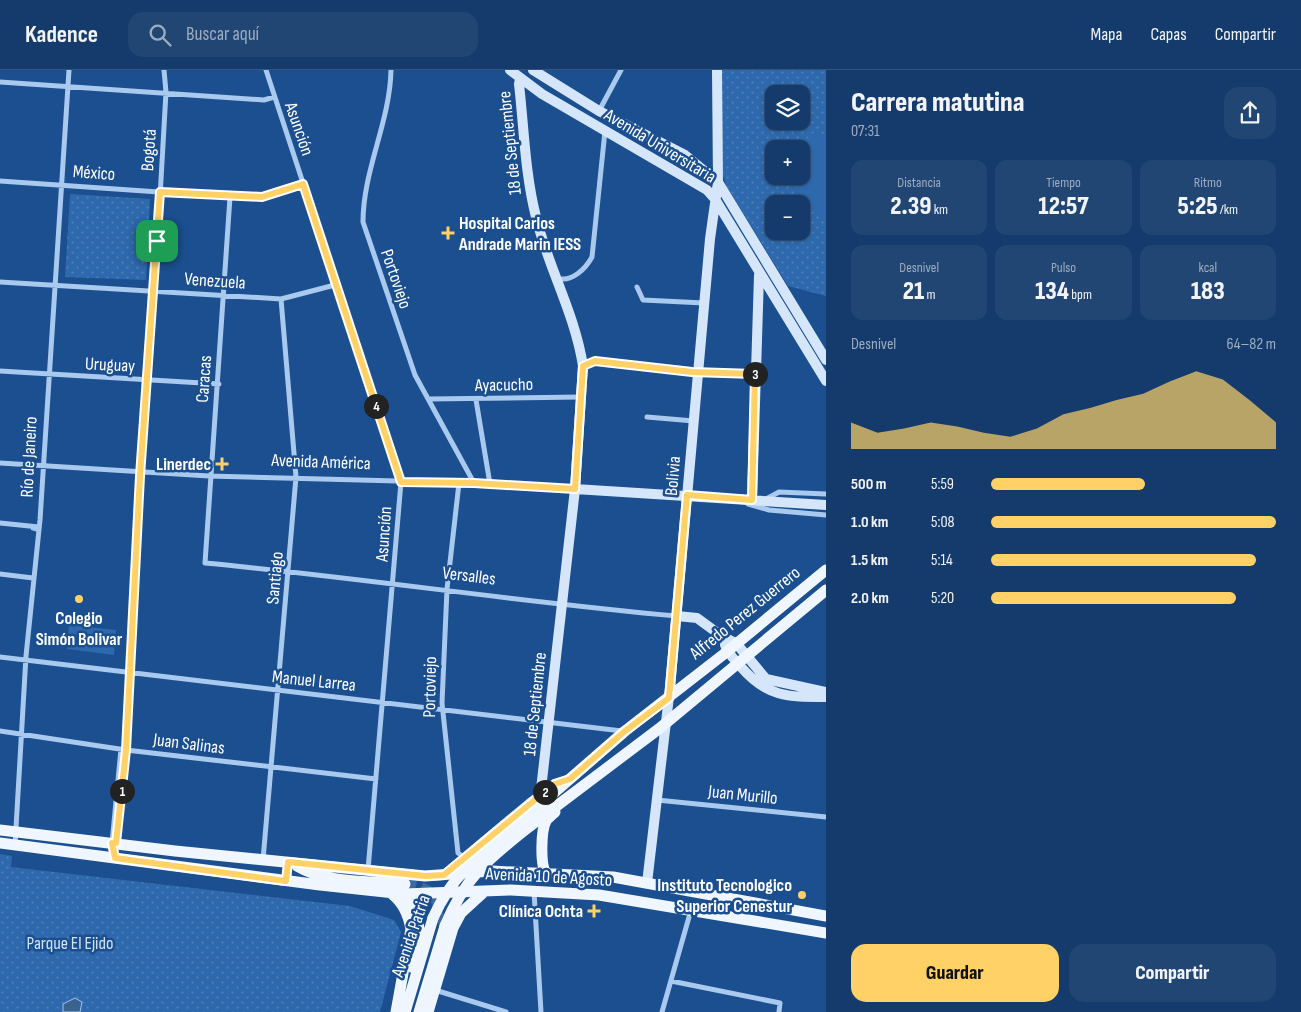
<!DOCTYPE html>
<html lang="es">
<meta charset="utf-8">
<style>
:root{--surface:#143b6b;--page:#214673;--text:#f1f3f6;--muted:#9dadc1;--line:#33557e;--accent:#ffd166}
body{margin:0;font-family:"Sofia Sans Condensed",sans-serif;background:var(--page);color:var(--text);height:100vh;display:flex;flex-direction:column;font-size:19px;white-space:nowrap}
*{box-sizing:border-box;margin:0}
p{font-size:16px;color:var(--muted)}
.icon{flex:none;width:28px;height:28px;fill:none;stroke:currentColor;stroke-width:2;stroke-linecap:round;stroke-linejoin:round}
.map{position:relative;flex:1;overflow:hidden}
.side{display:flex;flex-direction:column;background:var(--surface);width:475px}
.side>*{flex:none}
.buttons{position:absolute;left:765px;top:15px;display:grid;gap:10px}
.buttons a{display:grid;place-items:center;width:45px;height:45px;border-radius:10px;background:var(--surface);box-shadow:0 1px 4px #0004,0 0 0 1px var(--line);font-size:25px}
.pin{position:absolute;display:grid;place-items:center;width:42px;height:42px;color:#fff;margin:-21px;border-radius:10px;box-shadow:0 2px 8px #0006}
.km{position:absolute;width:25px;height:25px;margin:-12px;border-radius:50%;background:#222;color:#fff;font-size:14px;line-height:25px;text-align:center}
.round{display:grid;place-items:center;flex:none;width:52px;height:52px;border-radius:15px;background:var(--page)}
.headline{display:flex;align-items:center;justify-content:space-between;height:85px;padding:0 25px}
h1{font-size:28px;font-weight:800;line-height:38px}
.metrics{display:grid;grid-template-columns:repeat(3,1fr);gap:8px;height:85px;padding:5px 25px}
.metrics div{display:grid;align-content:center;border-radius:12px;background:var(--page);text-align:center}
.metrics b{font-size:25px;font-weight:800}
.metrics small{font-size:14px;font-weight:400}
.metrics p{font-size:14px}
.chart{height:140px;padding:10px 25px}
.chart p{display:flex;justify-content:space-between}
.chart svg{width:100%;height:90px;margin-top:5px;fill:var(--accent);opacity:.7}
.primary-button{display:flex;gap:10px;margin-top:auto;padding:10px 25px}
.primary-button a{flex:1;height:58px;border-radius:15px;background:var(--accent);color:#111;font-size:20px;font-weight:800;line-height:58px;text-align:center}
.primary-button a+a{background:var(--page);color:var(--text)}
ul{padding:0 25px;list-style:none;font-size:16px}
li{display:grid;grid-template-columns:80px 60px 1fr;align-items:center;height:38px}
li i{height:12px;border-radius:6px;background:var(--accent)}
header{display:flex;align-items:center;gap:30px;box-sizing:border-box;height:70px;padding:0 25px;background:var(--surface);border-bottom:1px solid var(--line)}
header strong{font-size:24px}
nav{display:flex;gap:28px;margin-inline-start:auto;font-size:18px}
.search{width:350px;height:45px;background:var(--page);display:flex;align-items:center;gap:12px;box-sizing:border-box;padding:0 18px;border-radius:15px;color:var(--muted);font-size:19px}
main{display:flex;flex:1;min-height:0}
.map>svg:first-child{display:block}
.park{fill:url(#park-dots);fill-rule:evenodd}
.pitch{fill:#2e69ad}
.water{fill:#3c6290;stroke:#9cc4f0}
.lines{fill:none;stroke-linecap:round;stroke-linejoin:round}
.stream{stroke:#9cc4f0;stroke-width:2.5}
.primary-tunnel{stroke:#3d69a0;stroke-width:11;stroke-dasharray:11 5.5;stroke-linecap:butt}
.street{stroke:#a9c9ee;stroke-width:5}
.secondary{stroke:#d6e6fa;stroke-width:10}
.primary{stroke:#f0f6ff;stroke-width:11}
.primary-bridge{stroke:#f0f6ff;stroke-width:11}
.route-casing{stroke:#fff;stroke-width:10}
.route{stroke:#ffd166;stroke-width:6}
.poi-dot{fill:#ffd166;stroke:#1b4f8f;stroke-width:2}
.labels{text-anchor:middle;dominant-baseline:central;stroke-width:5;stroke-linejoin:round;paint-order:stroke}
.street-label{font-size:18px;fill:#fff;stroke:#1b4f8f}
.poi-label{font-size:18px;font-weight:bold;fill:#fff;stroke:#1b4f8f;text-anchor:end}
.park-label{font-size:18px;fill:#cfe3fa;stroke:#1b4f8f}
</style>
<header>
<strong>Kadence</strong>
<div class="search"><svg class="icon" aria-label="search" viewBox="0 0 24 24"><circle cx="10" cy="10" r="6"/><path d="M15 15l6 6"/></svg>Buscar aquí</div>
<nav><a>Mapa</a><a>Capas</a><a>Compartir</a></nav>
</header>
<main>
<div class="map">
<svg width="826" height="942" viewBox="0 0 826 942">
<defs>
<pattern id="park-dots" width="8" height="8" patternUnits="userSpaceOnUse" patternTransform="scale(1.25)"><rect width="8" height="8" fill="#2e69ad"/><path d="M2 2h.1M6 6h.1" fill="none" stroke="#4d80b9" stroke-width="1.8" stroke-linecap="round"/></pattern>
</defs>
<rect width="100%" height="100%" fill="#1b4f8f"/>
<!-- park -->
<path class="park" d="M722 0H826V226L788 216 727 117 721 100ZM774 24H801V51H774ZM774 79H801V106H774ZM774 134H801V161H774Z
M70 124 150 129 146 210 65 207Z
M0 784 12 786 11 797 350 836 394 850 401 862 380 942H0Z"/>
<!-- pitch -->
<path class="pitch" d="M809 63 826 66V145L801 139V134H793L799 106H801V96Z
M69 555 116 560 114 585 67 579Z"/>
<!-- water -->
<path class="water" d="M75 928 82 932 80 942H63V934Z"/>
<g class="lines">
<!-- stream -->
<path class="stream" d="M32 459 39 461"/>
<!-- primary-tunnel -->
<path class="primary-tunnel" d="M405 814C432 818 442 827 438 855"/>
<!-- street -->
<path class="street" d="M266 0 401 412 368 800
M391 0C390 52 363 100 363 152L415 305 474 413
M0 12 264 30 274 27
M599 41 621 0
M0 111 231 127H262L303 114
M230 127 205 493C363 508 519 532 677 546
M557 208C572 213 586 198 592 187L605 61
M0 212 281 229 331 216 335 212
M637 217 643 230 704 233
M583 296 595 291 693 302 755 304
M0 301 219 314
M429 329 581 327
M476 330 490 414
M647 347 694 351
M0 393 209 406 474 413 575 419
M459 413 447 519 442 633 458 783 464 787
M766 429 779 422 826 424
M748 434 769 440 826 445
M0 453 39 457
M0 504 33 508
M0 587 622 661
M0 661 126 680 376 709
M657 730 826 747
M112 773 121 679
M15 775 26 586 40 450 69 0
M115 788 126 680 140 406 155 215 166 22 164 0
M263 790 296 407 281 229
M534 821 541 942
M671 911 780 933 779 942
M435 920 506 942
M662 942 691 840"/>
<!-- secondary -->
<path class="secondary" d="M510 0 542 24 707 120 715 129 826 311
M533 0 599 41 685 85 718 112 826 290
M520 9 519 14C524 58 525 104 536 147 548 197 575 244 583 296L575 419 539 737
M575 419 826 435
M752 430 759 205
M677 546 697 548 723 567 736 573 766 609 826 622
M725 575C728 584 735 590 741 597 767 627 787 627 825 627
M444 805 529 734 555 714 568 710
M647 813 670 618 710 169 718 112 717 0"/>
<!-- primary -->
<path class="primary" d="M526 747 625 661 724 584 826 500
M530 756 660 658 826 520
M0 760 175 781 425 806 491 801 613 807 826 846
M0 773 320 815 404 824 511 820 599 825 826 863
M297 796C327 814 370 811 405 814
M546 803C540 795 541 760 546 751 548 748 552 745 555 742
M391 823C403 833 408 843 411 859L396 942
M404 824C426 849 419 868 411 897
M405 942 433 848
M419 942 445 856
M428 942 453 858 461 843 485 821"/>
<!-- primary-bridge -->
<path class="primary-bridge" d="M433 848C454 800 486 780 526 747
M445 856C466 805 489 789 530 756"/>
</g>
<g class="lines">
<defs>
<path id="route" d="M303 114 401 412 474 413 575 419 583 296 595 291 692 302 755 304 752 430 687 425 669 628 625 661 570 709 555 714 547 720 444 805 425 806 288 792 286 811 115 788 112 773H116L126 680 140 406 160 122 262 127Z"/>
</defs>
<!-- route casing -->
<use href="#route" class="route-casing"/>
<!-- route -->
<use href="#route" class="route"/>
</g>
<!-- markers -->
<g class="poi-dot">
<path d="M445.5 155.5h5v5h5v5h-5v5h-5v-5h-5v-5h5z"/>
<path d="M219.5 386.5h5v5h5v5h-5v5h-5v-5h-5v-5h5z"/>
<circle cx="79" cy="529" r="5"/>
<circle cx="802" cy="825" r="5"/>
<path d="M591.5 833.5h5v5h5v5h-5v5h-5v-5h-5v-5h5z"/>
</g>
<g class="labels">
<!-- street labels -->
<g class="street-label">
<text transform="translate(299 59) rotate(71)">Asunción</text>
<text transform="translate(510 73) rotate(-96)">18 de Septiembre</text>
<text transform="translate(660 76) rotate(31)">Avenida Universitaria</text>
<text transform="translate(149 80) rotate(-86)">Bogotá</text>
<text transform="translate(94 103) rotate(4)">México</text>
<text transform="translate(396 209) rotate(71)">Portoviejo</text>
<text transform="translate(215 211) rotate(4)">Venezuela</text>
<text transform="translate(110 295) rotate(3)">Uruguay</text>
<text transform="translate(204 309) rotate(-86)">Caracas</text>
<text transform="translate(504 315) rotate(-1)">Ayacucho</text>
<text transform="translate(29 387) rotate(-87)">Río de Janeiro</text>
<text transform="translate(321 392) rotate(2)">Avenida América</text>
<text transform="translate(673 406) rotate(-85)">Bolivia</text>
<text transform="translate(384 464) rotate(-86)">Asunción</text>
<text transform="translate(469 506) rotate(7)">Versalles</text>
<text transform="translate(275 508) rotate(-85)">Santiago</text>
<text transform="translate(745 543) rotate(-39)">Alfredo Perez Guerrero</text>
<text transform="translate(314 611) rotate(6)">Manuel Larrea</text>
<text transform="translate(430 617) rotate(-89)">Portoviejo</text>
<text transform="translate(535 634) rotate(-84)">18 de Septiembre</text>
<text transform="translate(189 674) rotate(7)">Juan Salinas</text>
<text transform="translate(743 725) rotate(6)">Juan Murillo</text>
<text transform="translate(549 807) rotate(3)">Avenida 10 de Agosto</text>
<text transform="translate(411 866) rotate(-71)">Avenida Patria</text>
</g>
<!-- poi labels -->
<g class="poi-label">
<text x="459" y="153" text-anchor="start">Hospital Carlos<tspan x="459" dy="21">Andrade Marin IESS</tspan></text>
<text x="211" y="394">Linerdec</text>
<text x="79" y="548" text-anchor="middle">Colegio<tspan x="79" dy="21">Simón Bolivar</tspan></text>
<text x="792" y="815">Instituto Tecnologico<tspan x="792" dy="21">Superior Cenestur</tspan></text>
<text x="583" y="841">Clínica Ochta</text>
</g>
<!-- park labels -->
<g class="park-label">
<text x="70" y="873">Parque El Ejido</text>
</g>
</g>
</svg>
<div class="buttons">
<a><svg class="icon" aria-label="layers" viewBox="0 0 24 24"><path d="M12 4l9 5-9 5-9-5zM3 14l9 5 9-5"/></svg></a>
<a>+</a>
<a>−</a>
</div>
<div class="pin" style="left:157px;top:171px;background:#1e9e55"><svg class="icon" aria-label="arrive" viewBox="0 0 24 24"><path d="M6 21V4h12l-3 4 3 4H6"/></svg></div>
<b class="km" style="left:122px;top:721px">1</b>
<b class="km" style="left:545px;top:722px">2</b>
<b class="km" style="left:755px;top:304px">3</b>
<b class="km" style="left:376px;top:336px">4</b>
</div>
<section class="side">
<div class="headline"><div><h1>Carrera matutina</h1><p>07:31</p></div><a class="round"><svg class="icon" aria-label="share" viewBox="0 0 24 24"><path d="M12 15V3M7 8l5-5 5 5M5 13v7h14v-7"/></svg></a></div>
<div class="metrics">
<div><p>Distancia</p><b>2.39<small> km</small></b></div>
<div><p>Tiempo</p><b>12:57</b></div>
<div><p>Ritmo</p><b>5:25<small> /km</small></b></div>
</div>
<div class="metrics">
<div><p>Desnivel</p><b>21<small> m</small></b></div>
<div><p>Pulso</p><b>134<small> bpm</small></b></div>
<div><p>kcal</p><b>183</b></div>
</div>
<div class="chart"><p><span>Desnivel</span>64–82 m</p>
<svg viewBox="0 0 160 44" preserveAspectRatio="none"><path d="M0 44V31L10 36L20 34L30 31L40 33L50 36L60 38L70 34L80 27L90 24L100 20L110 17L120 11L130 6L140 10L150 20L160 31V44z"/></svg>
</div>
<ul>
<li><b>500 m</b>5:59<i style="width:54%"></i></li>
<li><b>1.0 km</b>5:08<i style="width:100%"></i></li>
<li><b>1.5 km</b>5:14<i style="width:93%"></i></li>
<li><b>2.0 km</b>5:20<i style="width:86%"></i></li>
</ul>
<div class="primary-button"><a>Guardar</a><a>Compartir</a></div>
</section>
</main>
